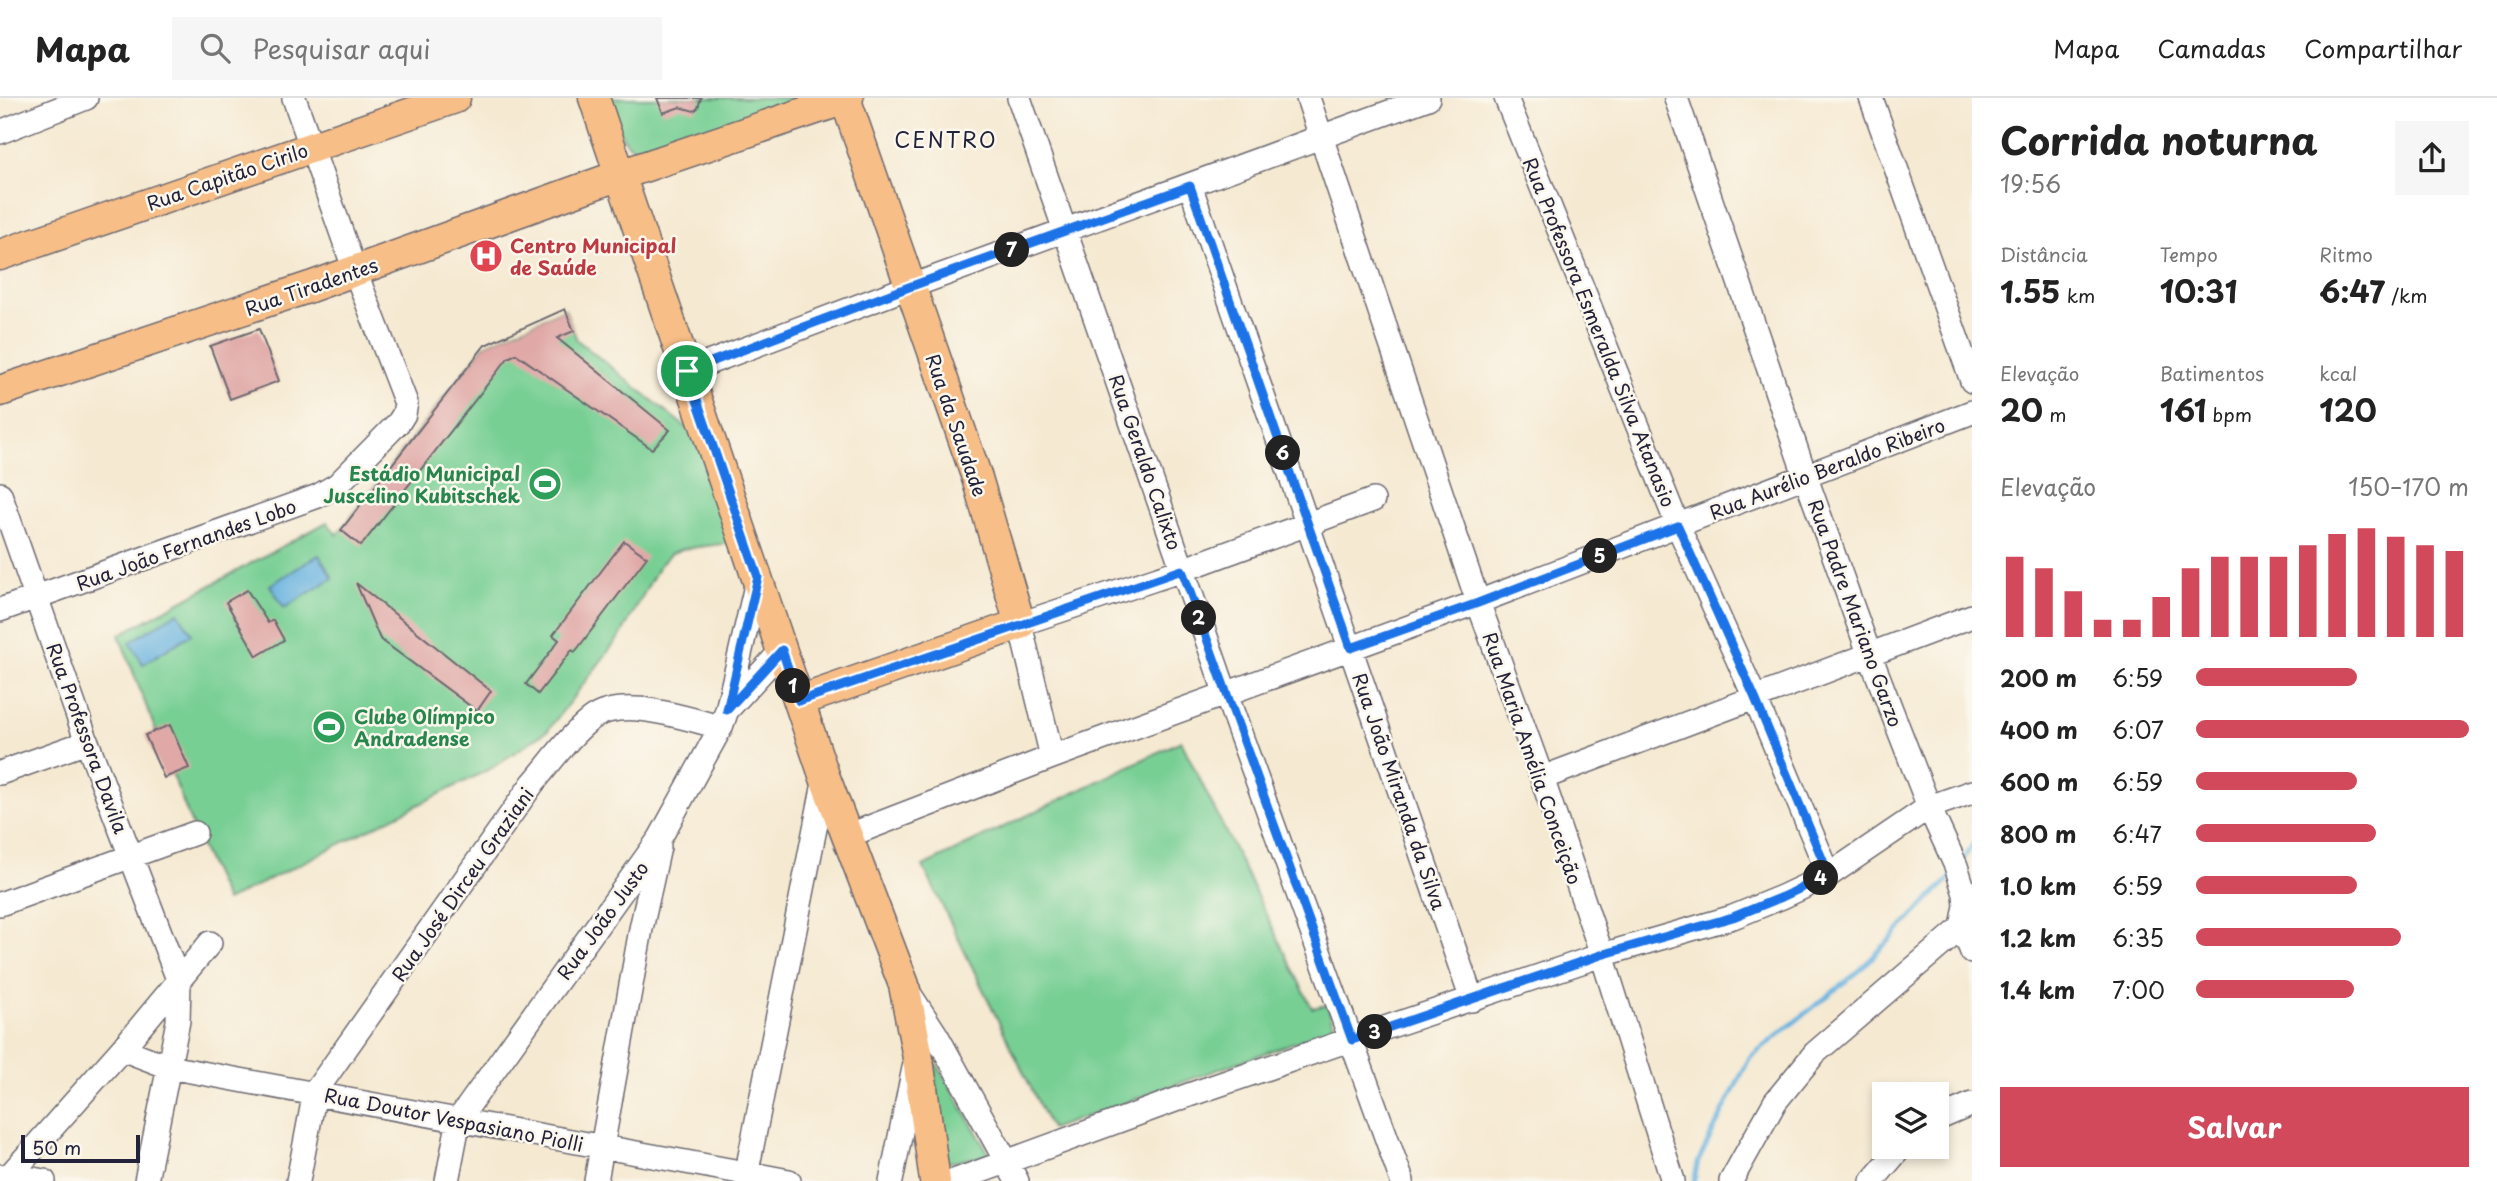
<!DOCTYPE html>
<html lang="pt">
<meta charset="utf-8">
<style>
:root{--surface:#fff;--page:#f6f6f6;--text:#222;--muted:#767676;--line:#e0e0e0;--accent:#d1495b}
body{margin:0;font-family:"Playpen Sans",sans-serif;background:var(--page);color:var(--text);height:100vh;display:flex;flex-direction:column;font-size:26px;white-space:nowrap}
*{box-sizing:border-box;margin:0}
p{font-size:23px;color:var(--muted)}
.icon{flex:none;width:38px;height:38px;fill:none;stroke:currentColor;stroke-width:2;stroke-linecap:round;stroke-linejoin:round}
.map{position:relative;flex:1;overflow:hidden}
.details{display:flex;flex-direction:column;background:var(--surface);width:525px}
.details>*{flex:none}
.controls{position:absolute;left:1872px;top:984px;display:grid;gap:14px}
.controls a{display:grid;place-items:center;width:77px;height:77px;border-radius:0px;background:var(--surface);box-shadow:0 4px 10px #0003;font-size:35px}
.scale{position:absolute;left:21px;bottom:18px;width:119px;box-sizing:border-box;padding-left:7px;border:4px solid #22223b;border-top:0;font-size:19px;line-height:24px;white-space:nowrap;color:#22223b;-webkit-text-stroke:5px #fbf7ec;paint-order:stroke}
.pin{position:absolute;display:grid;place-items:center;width:60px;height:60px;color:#fff;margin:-30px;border:4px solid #fff;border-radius:50%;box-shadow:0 2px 7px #0007}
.km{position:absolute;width:35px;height:35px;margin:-18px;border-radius:50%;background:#222;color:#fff;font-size:19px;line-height:35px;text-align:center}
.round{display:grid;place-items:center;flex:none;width:74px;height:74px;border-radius:0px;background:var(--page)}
.head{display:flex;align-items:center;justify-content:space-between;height:119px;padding:0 28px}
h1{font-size:38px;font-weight:700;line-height:52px}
.stats{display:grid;grid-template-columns:repeat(3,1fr);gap:10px;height:119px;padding:7px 28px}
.stats div{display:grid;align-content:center}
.stats b{font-size:30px;font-weight:700}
.stats small{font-size:19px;font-weight:400}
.stats p{font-size:19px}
.chart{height:196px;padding:14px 28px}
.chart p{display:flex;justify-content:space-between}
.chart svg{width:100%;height:126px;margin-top:7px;stroke:var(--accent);stroke-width:6}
.primary-button{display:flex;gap:14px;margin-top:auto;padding:14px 28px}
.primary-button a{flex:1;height:80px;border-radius:0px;background:var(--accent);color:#fff;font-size:28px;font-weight:700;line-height:80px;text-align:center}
ul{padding:0 28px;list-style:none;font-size:23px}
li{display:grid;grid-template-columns:112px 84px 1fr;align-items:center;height:52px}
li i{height:18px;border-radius:9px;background:var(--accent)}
header{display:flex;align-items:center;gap:42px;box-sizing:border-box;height:98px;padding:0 35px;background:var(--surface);border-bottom:2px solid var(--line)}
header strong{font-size:33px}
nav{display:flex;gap:38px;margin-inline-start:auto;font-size:24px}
.search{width:490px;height:63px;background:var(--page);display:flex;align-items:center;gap:18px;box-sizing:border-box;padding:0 24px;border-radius:0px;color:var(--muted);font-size:26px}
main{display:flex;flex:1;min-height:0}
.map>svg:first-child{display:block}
.green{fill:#78cf94;stroke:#4d7868;stroke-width:2}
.water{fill:#67b2df;stroke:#446a8d;stroke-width:2}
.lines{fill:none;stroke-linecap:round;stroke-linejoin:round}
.stream{stroke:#67b2df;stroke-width:4.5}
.building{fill:#e0a9a7}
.minor-casing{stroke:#6c6870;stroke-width:26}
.major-casing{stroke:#6c6870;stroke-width:33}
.minor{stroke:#fff;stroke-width:23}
.major{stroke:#f7be87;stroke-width:30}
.route-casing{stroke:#fff;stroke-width:14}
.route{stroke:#1a73e8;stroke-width:9}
.labels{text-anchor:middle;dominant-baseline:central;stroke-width:5;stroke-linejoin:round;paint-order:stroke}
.street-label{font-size:19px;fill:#22223b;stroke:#fbf7ec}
.health-label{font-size:19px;font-weight:bold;fill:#be3a42;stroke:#fbf7ec;text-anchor:start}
.leisure-label{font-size:19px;font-weight:bold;fill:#27864d;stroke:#fbf7ec;text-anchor:end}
.neighbourhood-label{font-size:21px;letter-spacing:2px;fill:#22223b;stroke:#fbf7ec}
</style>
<header>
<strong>Mapa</strong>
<div class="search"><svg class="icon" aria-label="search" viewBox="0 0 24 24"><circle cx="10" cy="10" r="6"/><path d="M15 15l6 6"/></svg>Pesquisar aqui</div>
<nav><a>Mapa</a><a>Camadas</a><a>Compartilhar</a></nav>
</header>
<main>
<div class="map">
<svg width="1972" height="1083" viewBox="0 0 1972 1083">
<rect width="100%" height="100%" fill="#fbf7ec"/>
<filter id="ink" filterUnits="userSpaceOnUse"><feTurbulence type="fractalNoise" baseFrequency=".0143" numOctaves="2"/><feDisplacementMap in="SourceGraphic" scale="14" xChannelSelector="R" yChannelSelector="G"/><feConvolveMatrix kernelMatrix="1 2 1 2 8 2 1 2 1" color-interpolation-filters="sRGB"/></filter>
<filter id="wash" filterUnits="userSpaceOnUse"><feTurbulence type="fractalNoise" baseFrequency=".00686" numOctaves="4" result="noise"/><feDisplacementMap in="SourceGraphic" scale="28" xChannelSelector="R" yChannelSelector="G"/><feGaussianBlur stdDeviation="1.57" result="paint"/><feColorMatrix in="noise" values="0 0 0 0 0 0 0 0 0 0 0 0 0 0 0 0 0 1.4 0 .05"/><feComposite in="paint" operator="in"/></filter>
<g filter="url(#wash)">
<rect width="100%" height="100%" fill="#f5e9d1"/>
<!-- green -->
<path class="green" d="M608 0H811L648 55C618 50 617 25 608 0Z
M565 211 577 242 698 339 731 445 682 451 670 456 659 468 621 537 548 632 492 670 226 803 195 735 119 537 327 424 337 437 485 247Z
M1181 643 1312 910 1327 907 1335 930 1051 1031 923 768Z
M931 956 990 1057 946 1065 943 1027Z"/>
<!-- water -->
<path class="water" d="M319 457 333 480 284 510 270 487Z
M178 514 192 536 143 566 130 544Z"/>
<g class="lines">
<!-- stream -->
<path class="stream" d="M1963 763 1972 747
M1694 1083 1698 1064 1750 959 1858 874 1952 778"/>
</g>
<g id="blocks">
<!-- building -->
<path class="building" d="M657 0H701L698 10 694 13 680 9 663 15Z
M565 211 574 233 557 240 670 332 652 351 516 256 508 260 361 448 341 432 485 247Z
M259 231 279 283 230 301 210 248Z
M624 443 647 459 575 554 572 552 538 596 526 586 559 542 553 537Z
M356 485 491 593 477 613 380 541Z
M247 492 268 525 273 522 284 542 257 558 226 504Z
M170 627 189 670 164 680 145 637Z"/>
</g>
</g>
<g filter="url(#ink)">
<use href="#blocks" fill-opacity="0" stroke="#6c6870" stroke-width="2"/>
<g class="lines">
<defs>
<path id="minor" d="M1019 0 1223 588 1402 1083
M1308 0 1478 504 1542 680 1602 857 1673 1083
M1506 0 1678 428 1755 600 1829 777
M1676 0 1805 377 1869 555 1929 709 1956 768 1965 796 1966 808 1962 829
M1871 0 1972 283
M0 34 86 0
M1190 87 1472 902
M687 273 909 189 1428 0
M0 396 87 644 179 884 178 923 146 1083
M0 512 318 398 337 387 399 324 404 316 406 305 355 173 294 0
M729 610 782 552
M1052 659 1020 526 1182 472 1373 402
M0 675 87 644
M1542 680 1972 518
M847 738 1052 659 1478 504 1972 314
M0 806 195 735
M1962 829 1972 854
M911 898 937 938 1017 1083
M122 951 169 969 789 1083
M1937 1021 1972 1006
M10 1077 44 1083
M0 1078 10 1077 122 951 210 845
M298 1083 315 994 533 685C551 664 569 638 591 621 623 597 685 621 721 629
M447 1083 459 1021 660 740 721 629 727 612 758 479
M596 1083 641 831 659 749
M745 1083 825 680
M891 1083 914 970
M954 1083 1189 997 1352 941 1602 857 1733 819 1782 799 1829 777 1929 709 1972 694
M1731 1083 1775 1004 1815 955 1962 829
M1872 1083 1902 1048"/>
<path id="major" d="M594 0 825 680 904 887 917 954 935 1083
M0 157 455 0
M0 293 310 189 620 77 848 0
M799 603 1020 526 977 380 845 0"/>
</defs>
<!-- minor casing -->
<use href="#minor" class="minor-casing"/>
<!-- major casing -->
<use href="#major" class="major-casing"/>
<!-- minor -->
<use href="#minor" class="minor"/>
<!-- major -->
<use href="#major" class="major"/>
</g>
</g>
<g class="lines" filter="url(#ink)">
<defs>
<path id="route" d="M1190 88 1351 550 1478 505 1678 428 1755 600 1829 777 1782 799 1733 819 1601 857 1352 942 1182 472 799 603 782 552 727 612 758 479 687 273 909 189Z"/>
</defs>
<!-- route casing -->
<use href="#route" class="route-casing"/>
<!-- route -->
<use href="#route" class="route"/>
</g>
<!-- icons -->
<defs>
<symbol id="hospital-disc" viewBox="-11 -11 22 22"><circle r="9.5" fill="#e0444e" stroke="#fbf7ec"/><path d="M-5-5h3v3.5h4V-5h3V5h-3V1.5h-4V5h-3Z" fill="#fff"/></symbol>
<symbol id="stadium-disc" viewBox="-11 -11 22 22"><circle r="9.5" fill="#2e9e5b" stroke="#fbf7ec"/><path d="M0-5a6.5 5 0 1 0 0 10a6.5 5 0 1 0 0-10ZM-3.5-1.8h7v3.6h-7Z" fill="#fff"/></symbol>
</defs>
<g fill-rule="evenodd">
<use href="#hospital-disc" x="467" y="139" width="38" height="38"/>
<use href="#stadium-disc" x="526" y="367" width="38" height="38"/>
<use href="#stadium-disc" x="310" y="610" width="38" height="38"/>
</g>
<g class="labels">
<!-- street labels -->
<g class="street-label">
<text transform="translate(227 78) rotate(-19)">Rua Capitão Cirilo</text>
<text transform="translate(311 188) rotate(-19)">Rua Tiradentes</text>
<text transform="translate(1600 234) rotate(68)">Rua Professora Esmeralda Silva Atanasio</text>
<text transform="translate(957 327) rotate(71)">Rua da Saudade</text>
<text transform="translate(1146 364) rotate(71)">Rua Geraldo Calixto</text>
<text transform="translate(1827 370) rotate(-21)">Rua Aurélio Beraldo Ribeiro</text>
<text transform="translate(186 446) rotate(-20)">Rua João Fernandes Lobo</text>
<text transform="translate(1856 515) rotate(70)">Rua Padre Mariano Garzo</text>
<text transform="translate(88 640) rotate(70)">Rua Professora Davila</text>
<text transform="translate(1533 660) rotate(71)">Rua Maria Amélia Conceição</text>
<text transform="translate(1400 693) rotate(71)">Rua João Miranda da Silva</text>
<text transform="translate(462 786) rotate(-55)">Rua José Dirceu Graziani</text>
<text transform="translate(602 822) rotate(-54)">Rua João Justo</text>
<text transform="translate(454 1021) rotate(11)">Rua Doutor Vespasiano Piolli</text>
</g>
<!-- health labels -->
<g class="health-label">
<text x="510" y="147">Centro Municipal<tspan x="510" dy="22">de Saúde</tspan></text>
</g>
<!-- leisure labels -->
<g class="leisure-label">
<text x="520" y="375">Estádio Municipal<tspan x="520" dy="22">Juscelino Kubitschek</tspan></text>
<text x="354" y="618" text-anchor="start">Clube Olímpico<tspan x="354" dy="22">Andradense</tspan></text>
</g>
<!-- neighbourhood labels -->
<g class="neighbourhood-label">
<text x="946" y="41">CENTRO</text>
</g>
</g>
</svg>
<div class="controls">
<a><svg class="icon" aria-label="layers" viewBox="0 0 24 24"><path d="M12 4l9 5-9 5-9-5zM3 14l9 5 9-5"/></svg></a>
</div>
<div class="scale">50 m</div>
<div class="pin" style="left:687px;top:273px;background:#1e9e55"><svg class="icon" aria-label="arrive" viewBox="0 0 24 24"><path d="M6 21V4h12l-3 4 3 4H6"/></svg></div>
<b class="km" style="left:793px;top:588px">1</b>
<b class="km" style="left:1199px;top:520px">2</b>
<b class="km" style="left:1375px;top:934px">3</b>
<b class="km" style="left:1821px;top:780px">4</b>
<b class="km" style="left:1600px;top:458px">5</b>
<b class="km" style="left:1283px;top:355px">6</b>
<b class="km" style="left:1012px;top:152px">7</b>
</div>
<section class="details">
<div class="head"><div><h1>Corrida noturna</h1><p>19:56</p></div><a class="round"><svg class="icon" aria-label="share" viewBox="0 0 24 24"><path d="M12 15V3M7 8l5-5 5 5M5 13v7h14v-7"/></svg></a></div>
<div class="stats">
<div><p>Distância</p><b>1.55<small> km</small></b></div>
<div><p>Tempo</p><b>10:31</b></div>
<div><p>Ritmo</p><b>6:47<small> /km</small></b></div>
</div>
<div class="stats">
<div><p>Elevação</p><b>20<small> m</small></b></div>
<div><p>Batimentos</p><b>161<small> bpm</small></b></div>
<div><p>kcal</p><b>120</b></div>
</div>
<div class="chart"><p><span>Elevação</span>150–170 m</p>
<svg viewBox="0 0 160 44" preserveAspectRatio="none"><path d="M5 44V16M15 44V20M25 44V28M35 44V38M45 44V38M55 44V30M65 44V20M75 44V16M85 44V16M95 44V16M105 44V12M115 44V8M125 44V6M135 44V9M145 44V12M155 44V14"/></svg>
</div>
<ul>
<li><b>200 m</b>6:59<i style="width:59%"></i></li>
<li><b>400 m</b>6:07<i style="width:100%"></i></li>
<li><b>600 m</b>6:59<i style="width:59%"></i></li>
<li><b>800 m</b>6:47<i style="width:66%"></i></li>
<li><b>1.0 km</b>6:59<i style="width:59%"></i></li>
<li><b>1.2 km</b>6:35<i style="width:75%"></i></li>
<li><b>1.4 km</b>7:00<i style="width:58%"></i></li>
</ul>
<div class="primary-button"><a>Salvar</a></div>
</section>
</main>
